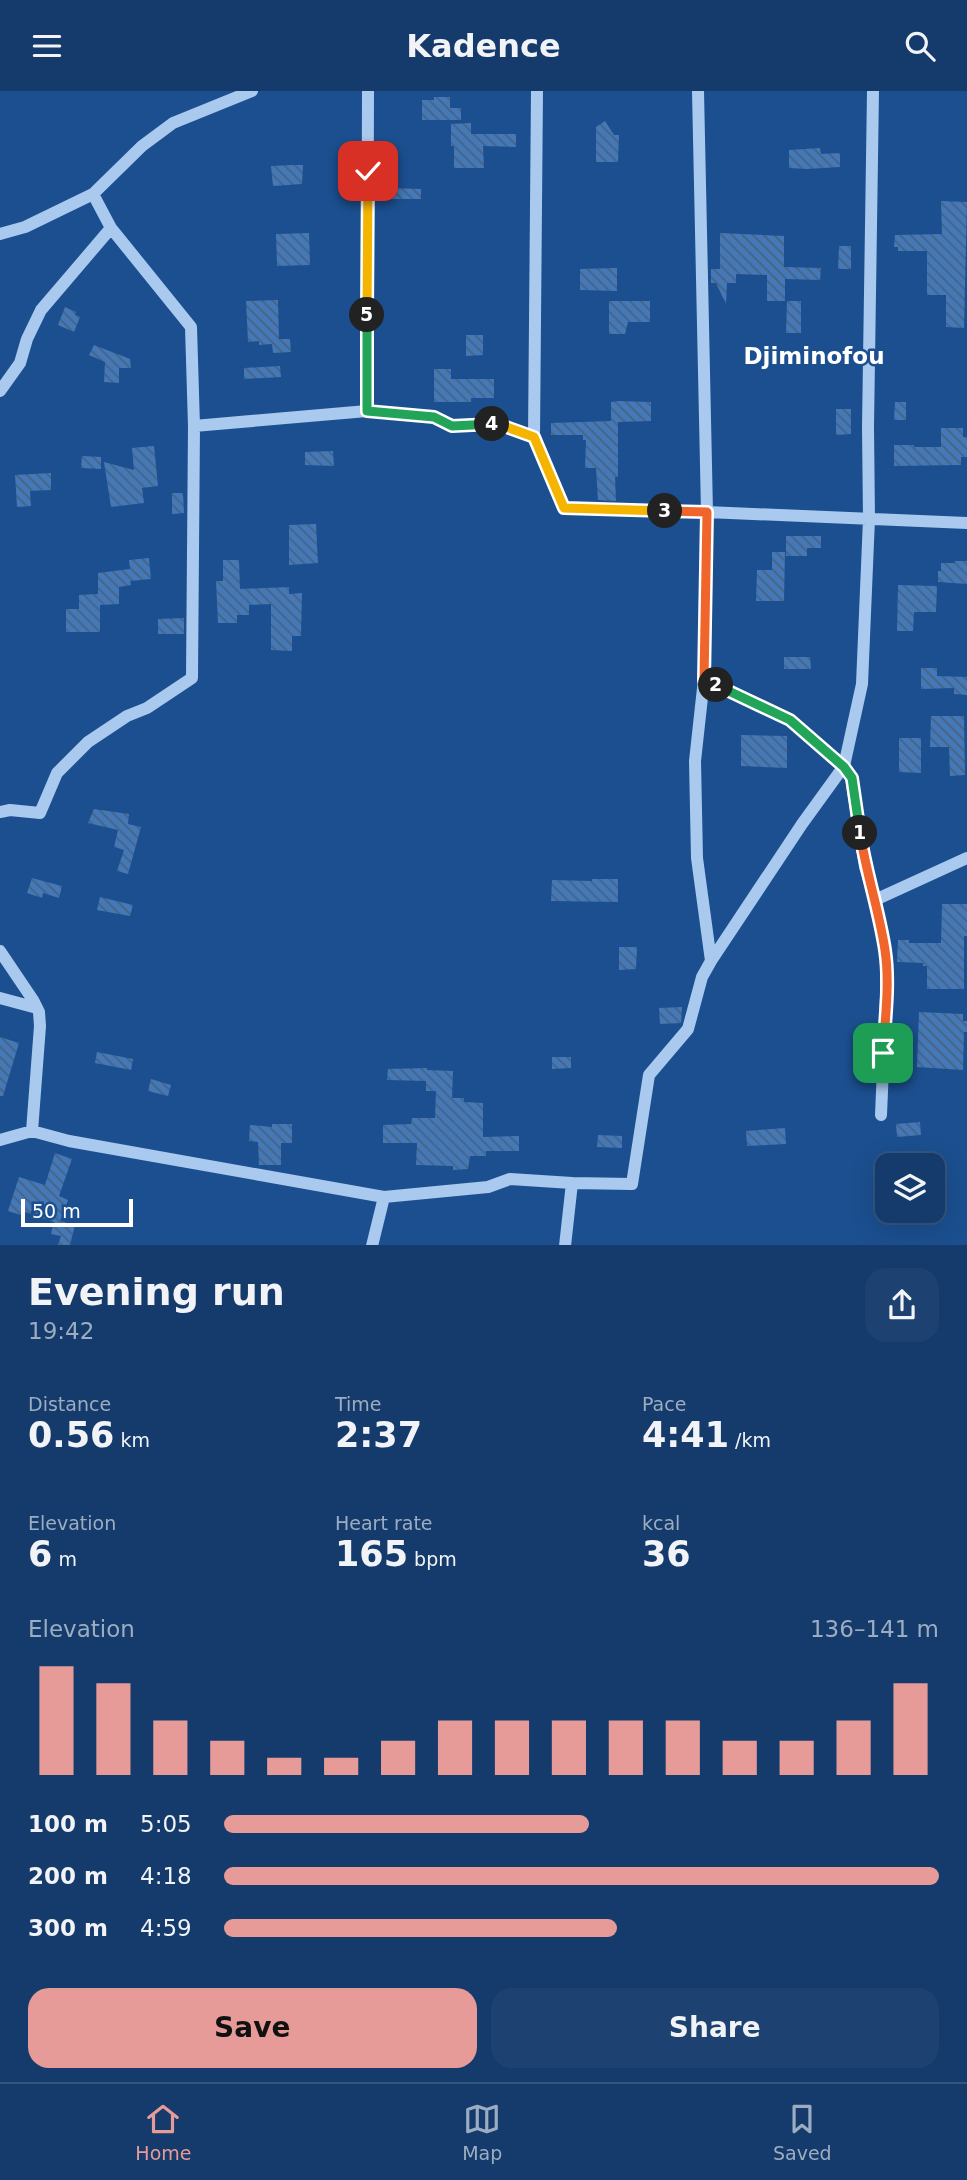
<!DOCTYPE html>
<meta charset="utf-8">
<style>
:root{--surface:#143b6b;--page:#1d4271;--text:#f1f3f6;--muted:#9dadc1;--line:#33557e;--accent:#e69b98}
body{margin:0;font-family:"DejaVu Sans",sans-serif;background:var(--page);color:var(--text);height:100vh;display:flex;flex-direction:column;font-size:26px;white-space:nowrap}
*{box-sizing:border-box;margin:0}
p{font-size:23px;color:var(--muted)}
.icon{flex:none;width:38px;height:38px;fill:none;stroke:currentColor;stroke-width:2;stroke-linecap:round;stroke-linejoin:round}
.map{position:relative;height:1154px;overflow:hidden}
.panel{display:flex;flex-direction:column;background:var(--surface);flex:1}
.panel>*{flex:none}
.fabs{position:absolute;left:875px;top:1062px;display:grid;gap:14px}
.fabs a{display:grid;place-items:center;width:70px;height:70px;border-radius:14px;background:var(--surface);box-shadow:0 7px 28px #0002,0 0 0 2px var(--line);font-size:35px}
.scale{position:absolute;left:21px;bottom:18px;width:112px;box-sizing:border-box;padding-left:7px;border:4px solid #fff;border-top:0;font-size:19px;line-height:24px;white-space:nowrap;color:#fff;-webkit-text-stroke:5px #1b4f8f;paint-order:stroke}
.pin{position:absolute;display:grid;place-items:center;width:60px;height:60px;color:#fff;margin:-30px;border-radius:14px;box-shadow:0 4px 10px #0006}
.km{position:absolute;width:35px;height:35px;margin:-18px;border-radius:50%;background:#222;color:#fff;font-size:19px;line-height:35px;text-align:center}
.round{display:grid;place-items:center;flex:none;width:74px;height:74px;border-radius:21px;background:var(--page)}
.overview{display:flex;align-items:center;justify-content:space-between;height:119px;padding:0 28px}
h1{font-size:38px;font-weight:700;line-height:52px}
.figures{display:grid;grid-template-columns:repeat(3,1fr);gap:10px;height:119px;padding:7px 28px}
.figures div{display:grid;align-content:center}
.figures b{font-size:35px;font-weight:700}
.figures small{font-size:19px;font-weight:400}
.figures p{font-size:19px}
.chart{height:196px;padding:14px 28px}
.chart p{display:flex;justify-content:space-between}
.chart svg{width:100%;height:126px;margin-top:7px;stroke:var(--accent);stroke-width:6}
.primary-button{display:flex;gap:14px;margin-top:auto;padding:14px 28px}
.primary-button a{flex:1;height:80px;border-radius:21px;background:var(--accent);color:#111;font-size:28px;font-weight:700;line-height:80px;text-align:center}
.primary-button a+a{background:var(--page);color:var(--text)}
ul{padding:0 28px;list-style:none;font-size:23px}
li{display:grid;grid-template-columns:112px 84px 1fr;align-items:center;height:52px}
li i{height:18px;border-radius:9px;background:var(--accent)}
header{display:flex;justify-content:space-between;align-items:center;height:91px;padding:0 28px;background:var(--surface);font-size:32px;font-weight:700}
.menu{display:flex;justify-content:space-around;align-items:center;height:98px;border-top:2px solid var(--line);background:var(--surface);font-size:19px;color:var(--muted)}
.menu a{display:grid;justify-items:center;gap:4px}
.menu .current{color:var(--accent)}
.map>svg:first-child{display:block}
.building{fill:url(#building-back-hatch)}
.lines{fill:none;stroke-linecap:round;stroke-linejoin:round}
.minor{stroke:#a9c9ee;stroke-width:12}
.split-1-casing{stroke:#fff;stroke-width:14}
.split-2-casing{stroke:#fff;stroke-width:14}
.split-3-casing{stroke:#fff;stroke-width:14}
.split-4-casing{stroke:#fff;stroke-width:14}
.split-5-casing{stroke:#fff;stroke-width:14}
.split-6-casing{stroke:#fff;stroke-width:14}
.split-1{stroke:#f0652b;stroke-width:9}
.split-2{stroke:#22a559;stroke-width:9}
.split-3{stroke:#f0652b;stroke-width:9}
.split-4{stroke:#f5b400;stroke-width:9}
.split-5{stroke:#22a559;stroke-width:9}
.split-6{stroke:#f5b400;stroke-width:9}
.labels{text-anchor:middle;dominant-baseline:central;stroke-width:5;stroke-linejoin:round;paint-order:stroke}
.neighbourhood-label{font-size:23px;font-weight:bold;fill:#fff;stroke:#1b4f8f}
</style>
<header><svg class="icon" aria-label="menu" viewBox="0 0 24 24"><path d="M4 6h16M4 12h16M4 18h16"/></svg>Kadence<svg class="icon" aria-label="search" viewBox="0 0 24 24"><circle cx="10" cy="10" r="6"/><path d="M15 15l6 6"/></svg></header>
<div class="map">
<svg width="967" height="1155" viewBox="0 0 967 1155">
<defs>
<pattern id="building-back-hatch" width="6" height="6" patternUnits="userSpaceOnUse" patternTransform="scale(1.75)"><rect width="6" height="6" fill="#4478b7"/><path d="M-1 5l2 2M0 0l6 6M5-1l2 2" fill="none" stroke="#486282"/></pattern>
</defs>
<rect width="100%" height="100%" fill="#1b4f8f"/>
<!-- building -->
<path class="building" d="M434 6H450V17H461V29H422V9H434Z
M605 30 614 44H619L618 71H596V36Z
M471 32V43H516V56L483 55 484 77H454V55H451V33Z
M820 57 821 63 840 62V76L807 78 789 77V59Z
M293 74H303L302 93 273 95 271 75Z
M387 97 421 98V108H387Z
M941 110 967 111 964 237 946 236V204H927V160H898V156H894L895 144 942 143Z
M309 142 310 174 277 175 276 143Z
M720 142 784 145V176L821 177 820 189 785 188V210H767V184L736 183V192H727L726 213 716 192H711V178H720Z
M839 155H851V178H838Z
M617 177V200L580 199V178Z
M278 209 279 248H290L291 261 273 262 272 253 259 254V250L248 251 246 210Z
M609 210H650V231H628L625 243H609Z
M787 210H801V242H786Z
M65 216 76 221 75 224 80 226 74 241 58 234Z
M466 244H483V264L466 265Z
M94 254 130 268 131 277H119V292L104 291 105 271 89 264Z
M280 275 281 286 244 288V277Z
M434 278H451V288H494V307H471V311H434Z
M619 310 651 311V330L618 331V386H615L616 410 598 409 596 377H585L586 349H583V344H551V332L611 330V311Z
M895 311H906V329H894Z
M836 318H851V343L836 344Z
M941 337H963V346H967V366H961V374L894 375V354H914V356H941Z
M154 355 158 395 142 397 144 412 111 416 104 371 134 379 132 357Z
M333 360 334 375 305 374V361Z
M82 365 101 366V378L81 377Z
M51 382V399L30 400 31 415 17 416 15 384Z
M172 402H183L184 422 172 423Z
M316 433 318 472 289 474V434Z
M786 445H821V457H807V465H786Z
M772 461H785L784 510H756L757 479H772Z
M149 467 151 488 130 490 131 494 119 496V513L100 514V541H66V518H79V504L98 503V482L130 478 129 469Z
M223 469H239L240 498 289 496V503L302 502 301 545H292V560L271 559V513L249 514V524H237V532H218L216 490H223Z
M955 470H967V493L938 491V480H941V472H955Z
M898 494 937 495 936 521H914L913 540H897Z
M184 527V543H158V528Z
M784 566H810L811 578H784Z
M921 577H937V585L967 586V604L954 603V597L921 598Z
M931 625H964L965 684 950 685 949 656H930Z
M741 644 787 645V677L741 675Z
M899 647H921V682L899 681Z
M94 718 129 723 128 733 141 736 128 783 117 780 124 759 114 756 118 739 88 732Z
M32 787 62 795 59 807 43 802 42 807 27 802Z
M592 788H618V811L551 810 552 789 592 790Z
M100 806 133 814 130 825 97 819Z
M942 813H967V845H964V898H927V875H923V872L897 871 898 849H909V852H941Z
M619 856H637L636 878 619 879Z
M682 916 681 932 660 933 659 917Z
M919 921 963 923V930H967V941H964L963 979 917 976Z
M0 946 19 952 3 1005H0Z
M97 961 133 968 131 979 95 972Z
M552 966H571V977L552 978Z
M427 977V979L453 980 452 1007H464V1011L483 1012V1046L519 1045V1060H486V1065H470L468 1078 453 1079V1075L416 1074 417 1052H383V1034L411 1033 412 1027H435L436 1000H426V990L387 989 388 978Z
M151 988 171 994 168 1005 148 1000Z
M920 1031 921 1044 897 1046 896 1033Z
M272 1033H292V1052H281V1074H259L258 1051 249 1050 250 1034 272 1036Z
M785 1037 786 1053 747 1055 746 1040Z
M598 1044 622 1045V1057L597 1056Z
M55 1062 72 1068 59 1105 68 1109 60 1130 75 1134 70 1154H58L61 1145 51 1143 54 1131 25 1121 24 1125 8 1120 19 1086 45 1094Z"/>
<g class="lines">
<!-- minor -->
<path class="minor" d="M698 0 707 421 967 432
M0 143 25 136 93 103 142 55 173 32 252 0
M0 300 20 272 27 248 41 219 111 137
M367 320 368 0
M194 335 367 320 434 326 452 335 498 333 534 346 564 417 707 421 704 588 695 670 697 767 711 870
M534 346 537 0
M704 588 790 629 844 675 851 687 865 776 875 809 886 862V906L881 1024
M0 721 10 719 40 722 57 682 88 651 127 625 147 617 192 587 194 335 191 236 111 137 93 103
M875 809 967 767
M0 860 33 909 39 921 40 935 32 1040 69 1050 384 1106
M0 907 37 917
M0 1049 32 1040
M372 1155 384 1106 488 1096 510 1088 572 1092
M565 1155 572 1092 632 1093 649 984 688 938 702 886 711 870 802 733 844 675 862 593 869 428 868 336 873 0"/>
</g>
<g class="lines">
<defs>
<path id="split-1" d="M860 742C866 782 879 819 885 859 890 892 885 929 883 962"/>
<path id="split-2" d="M716 594 790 629 844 676 852 687 860 742"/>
<path id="split-3" d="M665 420 707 421 704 589 716 594"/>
<path id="split-4" d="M492 333H498L534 346 564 417 665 420"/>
<path id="split-5" d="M367 224V320L434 326 452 335 492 333"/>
<path id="split-6" d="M367 224 368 80"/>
</defs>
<!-- split-1 casing -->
<use href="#split-1" class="split-1-casing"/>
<!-- split-2 casing -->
<use href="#split-2" class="split-2-casing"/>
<!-- split-3 casing -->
<use href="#split-3" class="split-3-casing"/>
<!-- split-4 casing -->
<use href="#split-4" class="split-4-casing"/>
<!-- split-5 casing -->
<use href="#split-5" class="split-5-casing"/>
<!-- split-6 casing -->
<use href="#split-6" class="split-6-casing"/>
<!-- split-1 -->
<use href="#split-1" class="split-1"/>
<!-- split-2 -->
<use href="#split-2" class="split-2"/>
<!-- split-3 -->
<use href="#split-3" class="split-3"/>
<!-- split-4 -->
<use href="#split-4" class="split-4"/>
<!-- split-5 -->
<use href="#split-5" class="split-5"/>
<!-- split-6 -->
<use href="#split-6" class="split-6"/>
</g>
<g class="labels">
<!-- neighbourhood labels -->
<g class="neighbourhood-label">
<text x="814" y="265">Djiminofou</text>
</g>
</g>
</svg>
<div class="fabs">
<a><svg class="icon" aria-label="layers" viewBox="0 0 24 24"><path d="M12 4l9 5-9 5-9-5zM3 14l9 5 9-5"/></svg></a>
</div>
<div class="scale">50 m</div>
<div class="pin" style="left:883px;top:962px;background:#1e9e55"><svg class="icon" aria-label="arrive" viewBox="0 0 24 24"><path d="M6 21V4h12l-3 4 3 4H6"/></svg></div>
<div class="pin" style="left:368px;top:80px;background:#d93025"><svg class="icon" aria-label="check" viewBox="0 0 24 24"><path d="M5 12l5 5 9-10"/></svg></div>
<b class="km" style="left:860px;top:742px">1</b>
<b class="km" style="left:716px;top:594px">2</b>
<b class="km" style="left:665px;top:420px">3</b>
<b class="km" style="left:492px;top:333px">4</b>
<b class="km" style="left:367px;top:224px">5</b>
</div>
<section class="panel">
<div class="overview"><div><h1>Evening run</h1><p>19:42</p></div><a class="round"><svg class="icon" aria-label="share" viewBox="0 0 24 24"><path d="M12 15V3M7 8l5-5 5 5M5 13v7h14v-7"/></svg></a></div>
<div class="figures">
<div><p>Distance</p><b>0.56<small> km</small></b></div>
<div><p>Time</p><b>2:37</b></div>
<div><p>Pace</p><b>4:41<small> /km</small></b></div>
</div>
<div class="figures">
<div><p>Elevation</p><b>6<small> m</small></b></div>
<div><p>Heart rate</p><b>165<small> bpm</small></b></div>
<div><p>kcal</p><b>36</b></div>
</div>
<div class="chart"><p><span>Elevation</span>136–141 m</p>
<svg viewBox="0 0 160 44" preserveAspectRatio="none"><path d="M5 44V6M15 44V12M25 44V25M35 44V32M45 44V38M55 44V38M65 44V32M75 44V25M85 44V25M95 44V25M105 44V25M115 44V25M125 44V32M135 44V32M145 44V25M155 44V12"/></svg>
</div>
<ul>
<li><b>100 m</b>5:05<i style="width:51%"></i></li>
<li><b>200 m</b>4:18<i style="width:100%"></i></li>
<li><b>300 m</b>4:59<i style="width:55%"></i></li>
</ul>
<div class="primary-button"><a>Save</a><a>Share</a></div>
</section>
<nav class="menu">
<a class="current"><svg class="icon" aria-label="home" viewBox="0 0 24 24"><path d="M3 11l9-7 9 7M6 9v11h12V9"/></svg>Home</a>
<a><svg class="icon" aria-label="map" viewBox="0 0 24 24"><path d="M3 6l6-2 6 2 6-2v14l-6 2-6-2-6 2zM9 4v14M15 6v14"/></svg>Map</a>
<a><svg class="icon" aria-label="saved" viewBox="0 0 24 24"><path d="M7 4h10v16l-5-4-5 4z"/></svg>Saved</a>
</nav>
